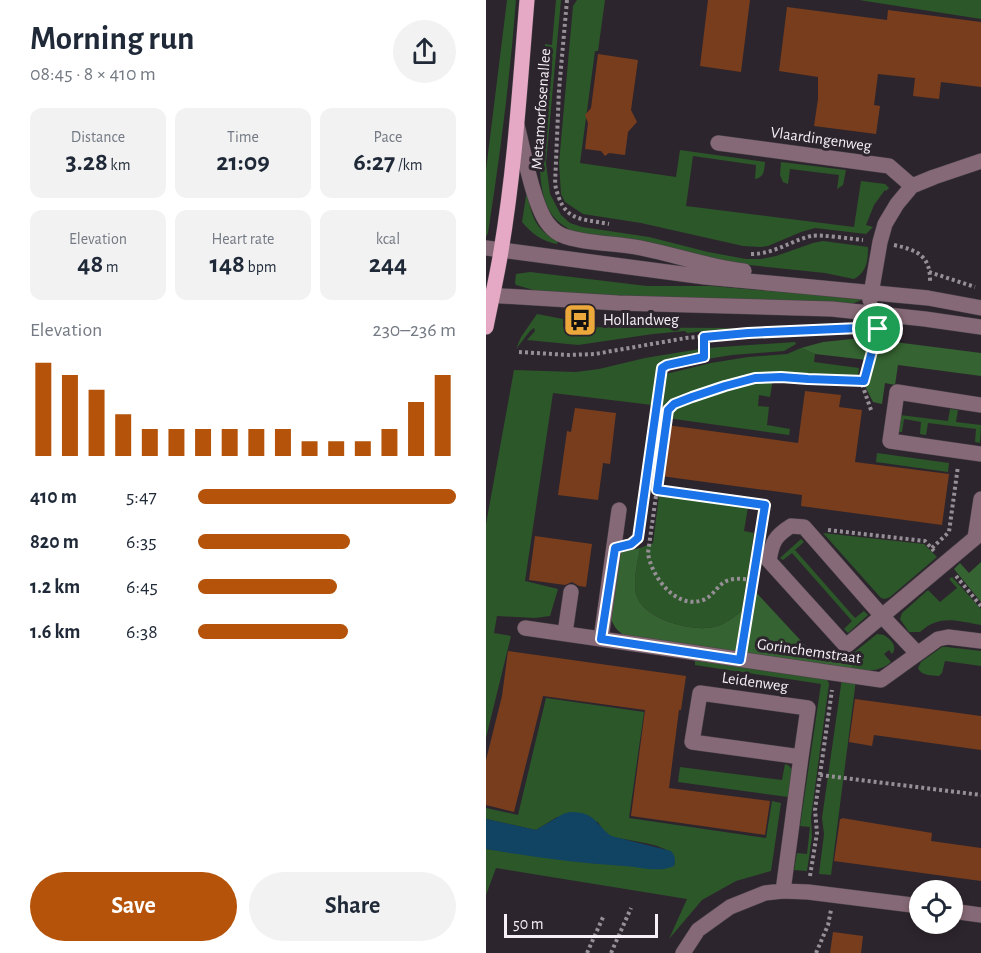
<!DOCTYPE html>
<meta charset="utf-8">
<style>
:root{--surface:#fff;--page:#f2f2f3;--text:#1f2937;--muted:#747a83;--accent:#b45309}
body{margin:0;font-family:"Alegreya Sans",sans-serif;background:var(--page);color:var(--text);height:100vh;display:flex;flex-direction:column;font-size:22px;white-space:nowrap}
*{box-sizing:border-box;margin:0}
p{font-size:20px;color:var(--muted)}
.icon{flex:none;width:33px;height:33px;fill:none;stroke:currentColor;stroke-width:2;stroke-linecap:round;stroke-linejoin:round}
.map{position:relative;flex:1;overflow:hidden}
.side{display:flex;flex-direction:column;background:var(--surface);width:486px}
.side>*{flex:none}
.fabs{position:absolute;left:423px;top:880px;display:grid;gap:12px}
.fabs a{display:grid;place-items:center;width:54px;height:54px;border-radius:50%;background:var(--surface);box-shadow:0 3px 9px #0003;font-size:30px}
.scale{position:absolute;left:18px;bottom:15px;width:154px;box-sizing:border-box;padding-left:6px;border:3px solid #f7f1f7;border-top:0;font-size:16px;line-height:21px;white-space:nowrap;color:#f7f1f7;-webkit-text-stroke:4px #2d252d;paint-order:stroke}
.pin{position:absolute;display:grid;place-items:center;width:51px;height:51px;color:#fff;margin:-26px;border:3px solid #fff;border-radius:50%;box-shadow:0 2px 6px #0007}
.round{display:grid;place-items:center;flex:none;width:63px;height:63px;border-radius:32px;background:var(--page)}
.summary{display:flex;align-items:center;justify-content:space-between;height:102px;padding:0 30px}
h1{font-size:33px;font-weight:600;line-height:45px}
.figures{display:grid;grid-template-columns:repeat(3,1fr);gap:9px;height:102px;padding:6px 30px}
.figures div{display:grid;align-content:center;border-radius:12px;background:var(--page);text-align:center}
.figures b{font-size:26px;font-weight:600}
.figures small{font-size:16px;font-weight:400}
.figures p{font-size:16px}
.chart{height:168px;padding:12px 30px}
.chart p{display:flex;justify-content:space-between}
.chart svg{width:100%;height:108px;margin-top:6px;stroke:var(--accent);stroke-width:6}
.cta{display:flex;gap:12px;margin-top:auto;padding:12px 30px}
.cta a{flex:1;height:69px;border-radius:36px;background:var(--accent);color:#fff;font-size:24px;font-weight:600;line-height:69px;text-align:center}
.cta a+a{background:var(--page);color:var(--text)}
ul{padding:0 30px;list-style:none;font-size:20px}
li{display:grid;grid-template-columns:96px 72px 1fr;align-items:center;height:45px}
li i{height:15px;border-radius:8px;background:var(--accent)}
main{display:flex;flex:1;min-height:0}
.map>svg:first-child{display:block}
.green{fill:#2c5729}
.forest{fill:#356331}
.water{fill:#114363}
.building{fill:#783d1c}
.lines{fill:none;stroke-linecap:round;stroke-linejoin:round}
.minor-casing{stroke:#494249;stroke-width:16}
.major-casing{stroke:#494249;stroke-width:16}
.path{stroke:#968f96;stroke-width:4;stroke-dasharray:3 3;stroke-linecap:butt}
.minor{stroke:#866976;stroke-width:15}
.major{stroke:#e6a9c5;stroke-width:15}
.route-casing{stroke:#fff;stroke-width:12}
.route{stroke:#1a73e8;stroke-width:8}
.labels{text-anchor:middle;dominant-baseline:central;stroke-width:6;stroke-linejoin:round;paint-order:stroke}
.street-label{font-size:16px;fill:#f7f1f7;stroke:#2d252d}
.poi-label{font-size:16px;fill:#f7f1f7;stroke:#2d252d;text-anchor:start}
</style>
<main>
<section class="side">
<div class="summary"><div><h1>Morning run</h1><p>08:45 · 8 × 410 m</p></div><a class="round"><svg class="icon" aria-label="share" viewBox="0 0 24 24"><path d="M12 15V3M7 8l5-5 5 5M5 13v7h14v-7"/></svg></a></div>
<div class="figures">
<div><p>Distance</p><b>3.28<small> km</small></b></div>
<div><p>Time</p><b>21:09</b></div>
<div><p>Pace</p><b>6:27<small> /km</small></b></div>
</div>
<div class="figures">
<div><p>Elevation</p><b>48<small> m</small></b></div>
<div><p>Heart rate</p><b>148<small> bpm</small></b></div>
<div><p>kcal</p><b>244</b></div>
</div>
<div class="chart"><p><span>Elevation</span>230–236 m</p>
<svg viewBox="0 0 160 44" preserveAspectRatio="none"><path d="M5 44V6M15 44V11M25 44V17M35 44V27M45 44V33M55 44V33M65 44V33M75 44V33M85 44V33M95 44V33M105 44V38M115 44V38M125 44V38M135 44V33M145 44V22M155 44V11"/></svg>
</div>
<ul>
<li><b>410 m</b>5:47<i style="width:100%"></i></li>
<li><b>820 m</b>6:35<i style="width:59%"></i></li>
<li><b>1.2 km</b>6:45<i style="width:54%"></i></li>
<li><b>1.6 km</b>6:38<i style="width:58%"></i></li>
</ul>
<div class="cta"><a>Save</a><a>Share</a></div>
</section>
<div class="map">
<svg width="495" height="953" viewBox="0 0 495 953">
<rect width="100%" height="100%" fill="#2d252d"/>
<!-- green -->
<path class="green" d="M21 0H30C24 78 14 156 2 233L0 237V170Z
M70 0H75L60 163 64 194 75 215 84 223 96 227 163 237 222 252 260 259H275L290 256 327 243 337 241 382 247C382 260 381 272 368 279L339 273 234 262 90 233C79 227 69 221 63 210 51 187 54 157 55 132 56 103 57 74 59 44L66 45Z
M91 0H119L112 51H109L94 163 190 177 194 150 279 162C278 170 279 177 269 179L270 165 207 156 200 206 368 227 375 181 399 184 403 188 400 191 399 190 388 205 380 225 387 227 380 234 329 228 315 232 282 246 275 247 257 246 155 223 97 214 79 202 75 194 73 163 87 6Z
M373 0H495V19Z
M295 162 360 170 357 185 351 189 353 175 304 169 302 184 297 182 294 175Z
M41 190C45 215 48 229 72 241L71 244C56 241 46 234 36 222Z
M44 272 161 286H225L378 299 368 303 354 304 171 299 51 291 30 285 29 283 30 274Z
M51 314 77 319V327L247 328 201 333 199 331 167 334 92 345 41 340 49 331 48 328 44 331 30 349 35 337Z
M309 342 310 344 298 351 246 355 221 359V348Z
M315 348 329 354 328 362 373 368 372 376H325L288 373 284 397 273 395 272 406 283 407 281 425 304 429 303 435 174 417 180 374 225 363 262 357 301 354Z
M214 349 215 354 174 364 170 372 166 405 67 393 39 581 72 589 64 616 49 618 11 616 8 633 25 636 0 738V524L28 370 90 372 113 369 159 358Z
M464 409 472 410 470 422 495 425 494 443 489 442 490 429 442 423 440 435 434 434 435 422 418 419 416 432H412L414 415 462 421Z
M391 453 463 463 462 472 390 462Z
M173 495 262 507 258 531 268 533 256 611C248 617 238 625 228 627 206 632 162 620 152 599 145 586 152 562 154 548L167 543Z
M337 533 438 544 451 557 404 597 399 599 395 598Z
M315 539 318 542 309 550 369 618 378 611 382 615 362 633 358 629 366 621 306 553 297 560 294 558Z
M466 577 495 609V625C471 621 454 614 434 632H423L414 619 416 613 442 590 454 602 471 588 463 579Z
M391 634 398 635C405 640 412 646 406 654L403 650 398 654 405 662C394 672 380 671 366 671V654Z
M456 647H461L495 651V666L459 661 456 673 453 676C446 675 435 676 432 668L435 662Z
M209 659 341 679 343 684 325 817 326 837 321 871 308 870 311 853 321 854 324 827 314 826 335 684 209 665Z
M356 678 370 680 345 875 333 874 338 834 336 818Z
M60 698 158 712 143 818 280 838 286 801 295 803 285 871 250 881 216 900 183 939 201 899 10 868 0 895V849L104 863 188 866C196 842 139 842 125 836 119 833 115 827 112 822L71 817 50 830 0 819V808L32 815Z
M299 764 302 765 306 769 302 797 192 782 194 767 296 780Z"/>
<!-- forest -->
<path class="forest" d="M366 339 387 340 381 360 329 354 315 348 337 342Z
M393 340 495 353V376L412 365 409 385 399 383 396 404 387 402 380 388Z
M154 548C152 562 145 586 152 599 162 620 206 632 228 627 238 625 248 617 256 611L249 655 139 636C130 630 127 625 124 616L133 555 137 552Z
M495 562V602L468 569 474 563 483 573Z
M267 589 329 656 345 658 366 654V671L257 657Z"/>
<!-- water -->
<path class="water" d="M84 812C110 812 108 823 125 836L185 851C189 856 190 859 188 866 174 873 154 867 138 866 92 863 46 857 0 849V819L50 830 77 814Z"/>
<!-- building -->
<path class="building" d="M222 0H264L255 72 214 66Z
M301 7 401 20 402 10 495 22V87L455 82 453 99 427 96 429 78 392 74 388 105 394 106 390 134 328 126 332 99V77L293 71Z
M112 54 152 60 145 110 151 122 142 132 139 155 123 153 119 156 115 151 99 149 102 123 99 115 105 108Z
M319 391 355 395 353 407 376 410 369 462 463 474 456 525 315 506 316 495 175 476 181 425 312 443Z
M89 408 130 413 124 464 117 463 112 500 72 495 81 431 85 432Z
M49 536 106 544 100 587 93 586 86 582 79 585 43 580Z
M22 651 200 676 195 710H193L183 788 284 801 279 835 145 816 159 710 57 696 28 812 0 805V760L16 696Z
M369 699 495 716V750L388 735 386 746 363 742Z
M356 818 446 833 445 841 495 848V881L348 861 354 819H356Z
M347 932 377 936 375 953H344Z"/>
<g class="lines">
<defs>
<path id="minor" d="M31 125C37 148 48 209 63 225 67 230 72 234 78 236 99 244 132 243 155 248 190 255 223 267 258 271
M232 143 403 166 426 186
M0 248 219 277 442 298 495 308
M0 295 132 303 346 309 439 319 495 327
M384 300 394 242 399 224 411 204 426 186 448 177 495 161
M495 405 411 392 404 441 495 454
M133 510 115 639 395 680 452 639 462 637 495 641
M305 526 318 527 396 616 360 646 283 561C286 542 289 536 305 526Z
M39 628 115 639
M79 633 85 592
M431 653 396 616 489 538 495 499
M297 891 315 757 206 742 214 693 322 708 315 757
M466 911 495 915
M197 953 212 930 244 907 279 893 297 891 322 892 434 906"/>
<path id="major" d="M0 327C5 302 11 276 15 251 29 168 34 84 41 0"/>
</defs>
<!-- minor casing -->
<use href="#minor" class="minor-casing"/>
<!-- major casing -->
<use href="#major" class="major-casing"/>
<!-- path -->
<path class="path" d="M81 0 73 90 69 184C77 221 91 218 123 224
M408 245C431 250 445 256 444 282
M265 254C289 254 304 241 325 236 335 234 365 239 377 240
M443 272 489 287
M33 352 83 355 109 354 200 338 262 333 352 329
M385 410 377 387 392 330
M171 490 279 505 275 529
M342 530 439 541 449 552
M146 543 152 538 176 368 181 365 217 357 218 337
M446 548 463 532 472 466
M470 576 495 606
M256 644 267 580C259 579 250 578 243 580 232 583 228 596 217 600 190 610 165 576 162 553L182 410 188 404 206 397 239 386 269 378 295 377 322 379 378 381
M334 775 495 795
M324 876 331 833 329 810 346 690
M101 953 118 915
M125 953 145 908
M330 953 342 925 345 910"/>
<!-- minor -->
<use href="#minor" class="minor"/>
<!-- major -->
<use href="#major" class="major"/>
</g>
<g class="lines">
<defs>
<path id="route" d="M373 328 392 329 378 381 322 379 295 377 269 378 239 386 206 397 188 404 182 410 171 490 279 505 254 660 115 639 129 548 145 544 152 538 176 368 181 365 218 357V337L262 333Z"/>
</defs>
<!-- route casing -->
<use href="#route" class="route-casing"/>
<!-- route -->
<use href="#route" class="route"/>
</g>
<!-- icons -->
<defs>
<symbol id="bus-square" viewBox="-11 -11 22 22"><rect x="-9" y="-9" width="18" height="18" rx="4" fill="#eda83b" stroke="#2d252d"/><path d="M-5-6H5V4H4V6H2V4H-2V6H-4V4H-5ZM-3.5-4V0h7V-4ZM-3.5 1.2v1.5H-2V1.2ZM2 1.2v1.5H3.5V1.2Z" fill="#111"/></symbol>
</defs>
<g fill-rule="evenodd">
<use href="#bus-square" x="75" y="301" width="38" height="38"/>
</g>
<g class="labels">
<!-- street labels -->
<g class="street-label">
<text transform="translate(55 109) rotate(-86)">Metamorfosenallee</text>
<text transform="translate(335 139) rotate(8)">Vlaardingenweg</text>
<text transform="translate(323 651) rotate(8)">Gorinchemstraat</text>
<text transform="translate(269 682) rotate(8)">Leidenweg</text>
</g>
<!-- poi labels -->
<g class="poi-label">
<text x="117" y="320">Hollandweg</text>
</g>
</g>
</svg>
<div class="fabs">
<a><svg class="icon" aria-label="locate" viewBox="0 0 24 24"><circle cx="12" cy="12" r="6"/><path d="M12 2v4M12 18v4M2 12h4M18 12h4"/></svg></a>
</div>
<div class="scale">50 m</div>
<div class="pin" style="left:392px;top:329px;background:#1e9e55"><svg class="icon" aria-label="arrive" viewBox="0 0 24 24"><path d="M6 21V4h12l-3 4 3 4H6"/></svg></div>
</div>
</main>
